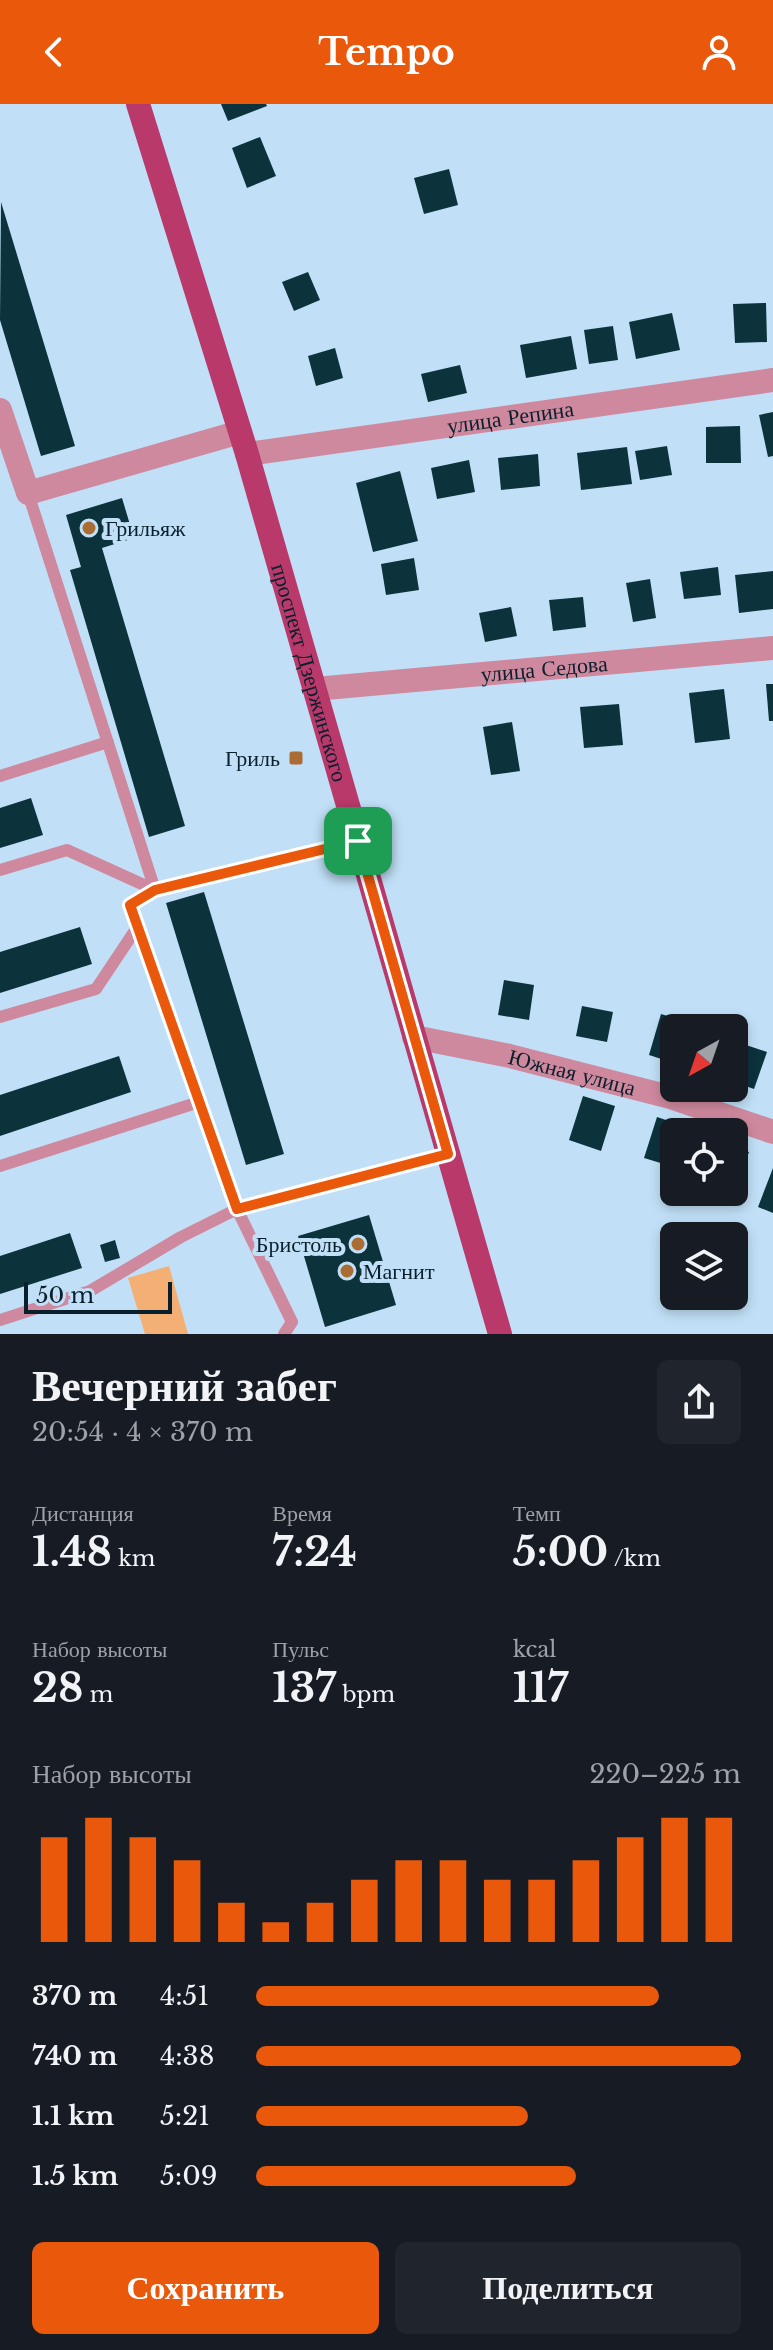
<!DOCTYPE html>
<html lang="ru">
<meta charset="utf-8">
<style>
:root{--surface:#171b24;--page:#20242c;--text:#f1f3f6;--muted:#9ea1a6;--accent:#ea580c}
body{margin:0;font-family:"Libre Baskerville",serif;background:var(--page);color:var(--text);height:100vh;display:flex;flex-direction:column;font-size:30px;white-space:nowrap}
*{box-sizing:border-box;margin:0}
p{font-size:26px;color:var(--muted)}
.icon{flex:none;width:44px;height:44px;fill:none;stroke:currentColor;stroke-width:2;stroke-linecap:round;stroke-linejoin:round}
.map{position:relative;height:1230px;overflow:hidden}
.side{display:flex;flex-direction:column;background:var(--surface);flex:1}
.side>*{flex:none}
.needle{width:52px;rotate:220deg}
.buttons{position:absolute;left:660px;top:910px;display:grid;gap:16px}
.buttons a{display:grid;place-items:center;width:88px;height:88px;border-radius:12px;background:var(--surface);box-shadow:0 4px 12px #0003;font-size:40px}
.scale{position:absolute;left:24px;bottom:20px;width:148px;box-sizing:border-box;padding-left:8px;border:4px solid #0a1f2c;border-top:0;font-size:22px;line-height:28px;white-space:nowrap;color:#0a1f2c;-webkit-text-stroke:6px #c1e0f7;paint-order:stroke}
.pin{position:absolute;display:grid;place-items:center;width:68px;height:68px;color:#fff;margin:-34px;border-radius:16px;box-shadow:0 4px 12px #0006}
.round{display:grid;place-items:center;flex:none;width:84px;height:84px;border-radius:12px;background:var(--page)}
.headline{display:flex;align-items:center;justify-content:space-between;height:136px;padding:0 32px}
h1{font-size:44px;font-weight:700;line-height:60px}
.stats{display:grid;grid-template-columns:repeat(3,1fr);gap:12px;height:136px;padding:8px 32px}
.stats div{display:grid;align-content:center}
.stats b{font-size:40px;font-weight:700}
.stats small{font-size:22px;font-weight:400}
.stats p{font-size:22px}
.chart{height:224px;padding:16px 32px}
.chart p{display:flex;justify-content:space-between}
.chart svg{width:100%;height:144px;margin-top:8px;stroke:var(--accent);stroke-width:6}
.action{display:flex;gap:16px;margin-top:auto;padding:16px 32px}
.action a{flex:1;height:92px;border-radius:12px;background:var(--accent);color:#fff;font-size:32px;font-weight:700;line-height:92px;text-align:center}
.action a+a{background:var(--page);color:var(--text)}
ul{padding:0 32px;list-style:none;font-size:26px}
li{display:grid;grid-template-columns:128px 96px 1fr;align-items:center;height:60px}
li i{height:20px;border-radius:10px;background:var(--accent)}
header{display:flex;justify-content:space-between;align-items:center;height:104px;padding:0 32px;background:var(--accent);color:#fff;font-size:36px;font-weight:700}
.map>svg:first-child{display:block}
.green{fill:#f3af74}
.building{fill:#0c323c}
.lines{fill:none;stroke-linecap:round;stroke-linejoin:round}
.service{stroke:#cf899e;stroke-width:12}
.minor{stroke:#cf899e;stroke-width:24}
.primary{stroke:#b9396b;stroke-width:24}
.route-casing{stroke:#fff;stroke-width:16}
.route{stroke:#ea580c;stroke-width:10}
.poi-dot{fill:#ab6c33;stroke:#c1e0f7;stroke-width:3}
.labels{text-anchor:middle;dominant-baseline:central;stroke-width:8;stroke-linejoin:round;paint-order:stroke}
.street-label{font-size:22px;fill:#0a1f2c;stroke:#c1e0f7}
.poi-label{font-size:22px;fill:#0a1f2c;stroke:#c1e0f7;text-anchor:start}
</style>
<header><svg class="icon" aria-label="back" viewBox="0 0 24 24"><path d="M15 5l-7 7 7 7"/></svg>Tempo<svg class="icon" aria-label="person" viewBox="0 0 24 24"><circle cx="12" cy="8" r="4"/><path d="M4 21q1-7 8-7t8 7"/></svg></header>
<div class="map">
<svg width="773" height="1230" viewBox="0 0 773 1230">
<rect width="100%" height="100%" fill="#c1e0f7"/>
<!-- green -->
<path class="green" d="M169 1162 188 1230H145L128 1174Z"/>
<!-- building -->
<path class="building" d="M221 0H266L267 2 228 17Z
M260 33 276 72 247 84 232 44Z
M449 65 458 101 424 110 414 74Z
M1 98 75 342 41 352 0 216Z
M308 168 320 196 294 207 282 178Z
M766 199 767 238 735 239 733 200Z
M672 209 680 246 636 255 629 218Z
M613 222 618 256 589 260 584 226Z
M571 232 577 265 526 274 520 241Z
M335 244 343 274 316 282 308 252Z
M460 261 467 289 428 298 421 270Z
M773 308V352L768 353 759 311Z
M740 322 741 359H706V323Z
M667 342 672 371 640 376 635 347Z
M627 343 632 380 581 386 577 349Z
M538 350 540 382 501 386 498 354Z
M469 356 475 388 437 395 431 364Z
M400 367 418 437 373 448 356 379Z
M122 394 134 434 102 444 185 722 149 733 70 466 81 463 66 411Z
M414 454 419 486 386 491 381 460Z
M718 463 721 491 684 495 680 468Z
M773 467V505L739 509 735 471Z
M650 475 656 514 633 518 626 479Z
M583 493 586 523 553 527 549 496Z
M511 503 517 532 485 538 479 509Z
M766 580H773V617H769Z
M724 585 730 635 695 639 689 589Z
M619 600 623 641 584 644 580 603Z
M512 618 520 667 491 671 483 623Z
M31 694 43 731 0 744V704Z
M204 788 284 1050 246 1061 166 799Z
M80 823 92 860 0 889V848Z
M504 876 534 881 529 916 498 911Z
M582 902 613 908 607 938 576 932Z
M661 910 690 919 689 924H674V959L649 951Z
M743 940 767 948 754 985 734 978V966Z
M119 952 131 988 0 1032V991Z
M583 992 615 1002 601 1047 569 1036Z
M657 1013 690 1024 688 1028H674V1063L644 1054Z
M734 1042 749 1048 734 1088Z
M773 1064V1109L758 1103Z
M369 1111 396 1201 325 1223 298 1132Z
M70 1129 82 1164 0 1190V1152Z
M115 1136 120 1154 105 1158 100 1141Z"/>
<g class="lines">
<!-- service -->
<path class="service" d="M28 389 155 786 130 801 237 1105 292 1218 284 1230
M0 672 108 638
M0 766 67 746 155 786 358 737
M0 913 96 885 138 822
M0 1062 199 998
M0 1216 90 1187 181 1133 237 1105 448 1050"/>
<!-- minor -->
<g class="minor">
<path d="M0 306 28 389 240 328"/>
<path id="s1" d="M247 350 773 276"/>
<path id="s2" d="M315 585 773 544"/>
<path id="s3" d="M414 933 510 952 670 993 773 1028"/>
</g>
<!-- primary -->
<path class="primary" id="s4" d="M138 0 247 350 500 1230"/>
</g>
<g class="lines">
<defs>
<path id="route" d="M358 737 448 1050 237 1105 130 801 155 786Z"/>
</defs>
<!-- route casing -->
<use href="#route" class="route-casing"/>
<!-- route -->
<use href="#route" class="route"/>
</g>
<!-- markers -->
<g class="poi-dot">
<circle cx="89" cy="424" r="8"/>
<rect x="288" y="646" width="16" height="16" rx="4"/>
<circle cx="358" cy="1140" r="8"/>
<circle cx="347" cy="1167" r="8"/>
</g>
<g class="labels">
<!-- street labels -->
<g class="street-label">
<text stroke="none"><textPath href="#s1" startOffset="266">улица Репина</textPath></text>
<text stroke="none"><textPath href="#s2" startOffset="230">улица Седова</textPath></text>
<text stroke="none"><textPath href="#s4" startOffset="594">проспект Дзержинского</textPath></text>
<text stroke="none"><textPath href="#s3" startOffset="162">Южная улица</textPath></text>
</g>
<!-- poi labels -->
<g class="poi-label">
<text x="105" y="424">Грильяж</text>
<text x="280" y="654" text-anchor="end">Гриль</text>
<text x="342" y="1140" text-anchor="end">Бристоль</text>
<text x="363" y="1167">Магнит</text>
</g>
</g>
</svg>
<div class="buttons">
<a><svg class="needle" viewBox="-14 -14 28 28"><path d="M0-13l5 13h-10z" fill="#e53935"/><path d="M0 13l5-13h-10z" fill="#9ea1a6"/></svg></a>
<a><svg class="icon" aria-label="locate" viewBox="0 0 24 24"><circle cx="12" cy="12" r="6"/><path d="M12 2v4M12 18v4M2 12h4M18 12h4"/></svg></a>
<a><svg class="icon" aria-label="layers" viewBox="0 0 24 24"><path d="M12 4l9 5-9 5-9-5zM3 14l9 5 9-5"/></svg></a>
</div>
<div class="scale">50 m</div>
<div class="pin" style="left:358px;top:737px;background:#1e9e55"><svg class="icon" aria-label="arrive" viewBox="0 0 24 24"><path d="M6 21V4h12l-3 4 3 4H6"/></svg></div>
</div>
<section class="side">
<div class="headline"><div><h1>Вечерний забег</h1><p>20:54 · 4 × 370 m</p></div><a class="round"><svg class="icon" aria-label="share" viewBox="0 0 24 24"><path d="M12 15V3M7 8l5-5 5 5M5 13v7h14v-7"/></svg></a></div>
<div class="stats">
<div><p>Дистанция</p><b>1.48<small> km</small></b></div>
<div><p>Время</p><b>7:24</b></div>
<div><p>Темп</p><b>5:00<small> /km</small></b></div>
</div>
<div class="stats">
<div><p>Набор высоты</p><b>28<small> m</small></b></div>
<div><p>Пульс</p><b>137<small> bpm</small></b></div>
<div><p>kcal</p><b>117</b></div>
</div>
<div class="chart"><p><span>Набор высоты</span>220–225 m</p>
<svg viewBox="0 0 160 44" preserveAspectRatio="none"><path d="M5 44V12M15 44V6M25 44V12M35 44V19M45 44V32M55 44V38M65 44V32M75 44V25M85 44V19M95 44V19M105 44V25M115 44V25M125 44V19M135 44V12M145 44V6M155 44V6"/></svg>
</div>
<ul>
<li><b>370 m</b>4:51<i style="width:83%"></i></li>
<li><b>740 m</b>4:38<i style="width:100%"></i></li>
<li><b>1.1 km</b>5:21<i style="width:56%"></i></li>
<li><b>1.5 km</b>5:09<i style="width:66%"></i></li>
</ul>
<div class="action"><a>Сохранить</a><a>Поделиться</a></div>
</section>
